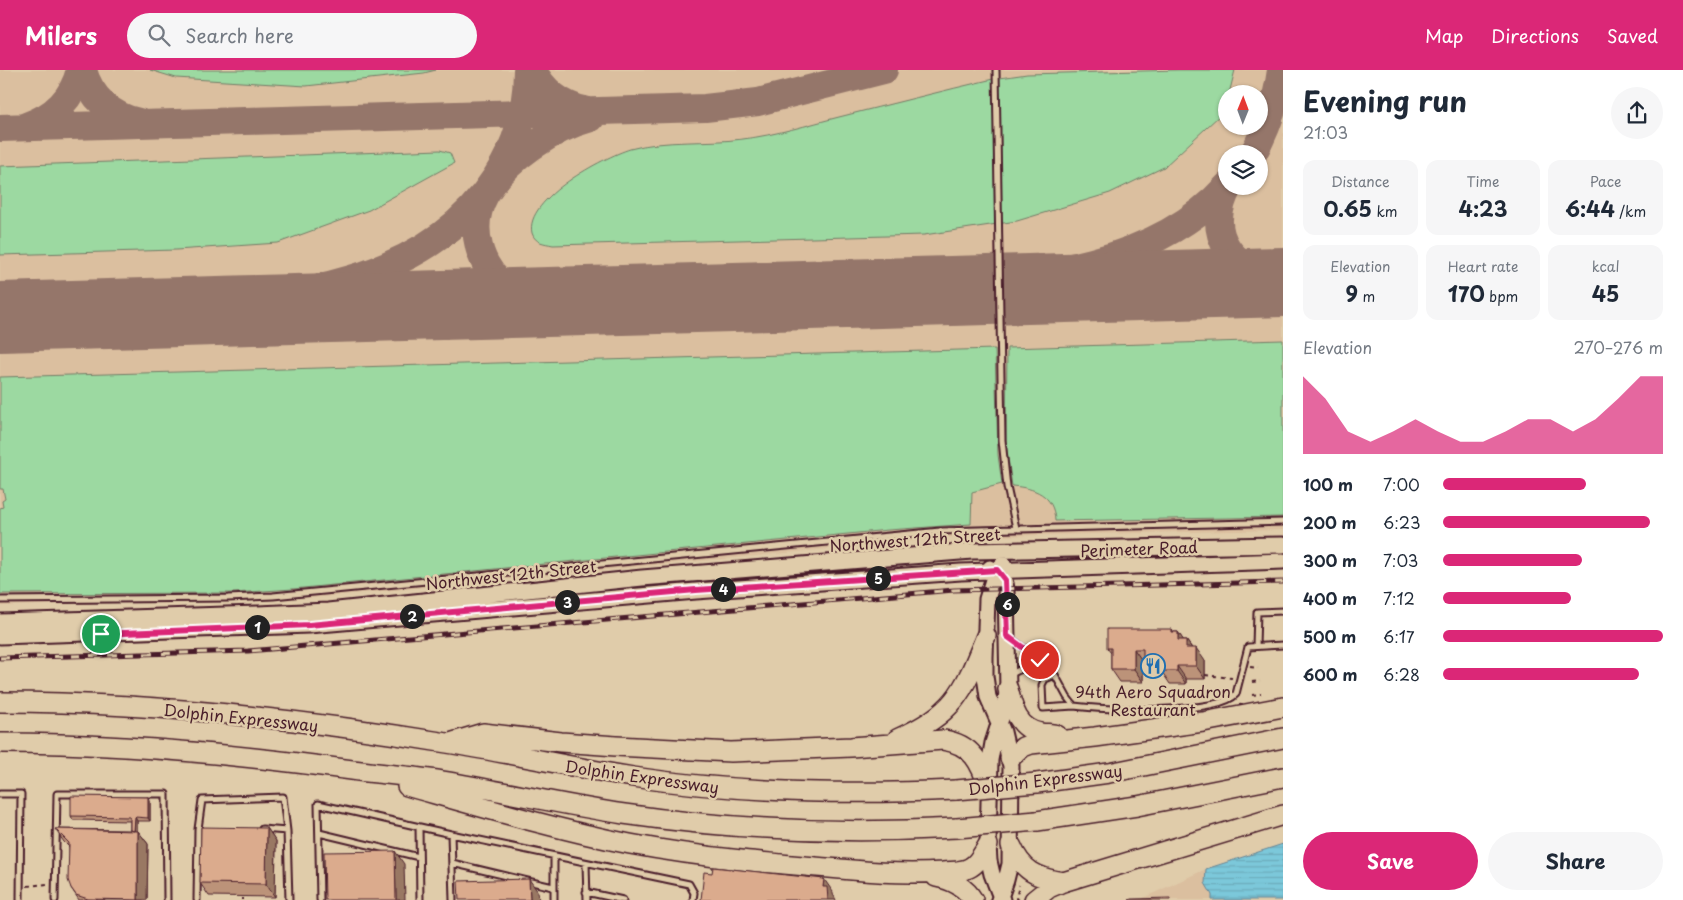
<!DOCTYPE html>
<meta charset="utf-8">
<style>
:root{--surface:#fff;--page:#f6f6f7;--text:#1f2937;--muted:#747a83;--accent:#db2777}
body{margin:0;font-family:"Playpen Sans",sans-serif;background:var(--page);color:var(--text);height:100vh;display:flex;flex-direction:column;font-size:19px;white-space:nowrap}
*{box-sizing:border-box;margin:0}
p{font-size:16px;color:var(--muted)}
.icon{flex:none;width:28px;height:28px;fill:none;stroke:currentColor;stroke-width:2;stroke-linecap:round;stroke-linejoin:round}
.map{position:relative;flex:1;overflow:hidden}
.drawer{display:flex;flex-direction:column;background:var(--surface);width:400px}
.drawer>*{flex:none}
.needle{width:32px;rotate:1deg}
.controls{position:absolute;left:1218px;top:15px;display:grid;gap:10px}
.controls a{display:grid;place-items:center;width:50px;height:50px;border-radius:50%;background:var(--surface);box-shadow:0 1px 4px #0004;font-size:25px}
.pin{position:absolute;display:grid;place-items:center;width:42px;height:42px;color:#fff;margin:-21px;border:2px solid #fff;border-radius:50%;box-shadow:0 1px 5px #0007}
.km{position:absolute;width:25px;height:25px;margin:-12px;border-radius:50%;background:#222;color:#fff;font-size:14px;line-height:25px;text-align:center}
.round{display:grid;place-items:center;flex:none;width:52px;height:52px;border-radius:26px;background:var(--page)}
.headline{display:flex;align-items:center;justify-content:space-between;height:85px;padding:0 20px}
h1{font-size:28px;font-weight:700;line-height:38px}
.stats{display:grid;grid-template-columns:repeat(3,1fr);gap:8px;height:85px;padding:5px 20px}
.stats div{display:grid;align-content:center;border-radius:12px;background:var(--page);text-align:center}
.stats b{font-size:21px;font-weight:700}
.stats small{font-size:14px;font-weight:400}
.stats p{font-size:14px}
.chart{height:140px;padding:10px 20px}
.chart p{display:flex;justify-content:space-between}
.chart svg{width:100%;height:90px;margin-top:5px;fill:var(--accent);opacity:.7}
.primary-button{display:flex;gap:10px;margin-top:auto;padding:10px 20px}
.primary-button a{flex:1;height:58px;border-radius:30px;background:var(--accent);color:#fff;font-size:20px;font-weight:700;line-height:58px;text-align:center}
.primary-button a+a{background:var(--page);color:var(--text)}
ul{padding:0 20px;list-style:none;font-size:16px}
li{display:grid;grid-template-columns:80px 60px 1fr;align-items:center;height:38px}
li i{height:12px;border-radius:6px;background:var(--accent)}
header{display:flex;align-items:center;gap:30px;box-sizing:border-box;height:70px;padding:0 25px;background:var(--accent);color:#fff}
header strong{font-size:24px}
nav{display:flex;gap:28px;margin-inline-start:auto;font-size:18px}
.search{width:350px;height:45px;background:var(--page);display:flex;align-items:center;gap:12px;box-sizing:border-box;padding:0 18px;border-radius:28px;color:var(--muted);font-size:19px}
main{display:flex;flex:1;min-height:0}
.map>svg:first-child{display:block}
.built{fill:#dbbf9f;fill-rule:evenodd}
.grass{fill:#9cd9a1;stroke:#737c66}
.water{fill:url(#water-rules);stroke:#678494}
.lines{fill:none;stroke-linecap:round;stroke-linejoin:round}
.taxiway{stroke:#95766a;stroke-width:28}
.runway{stroke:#95766a;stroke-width:70}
.lane-casing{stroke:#4a1f2b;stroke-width:9}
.secondary-casing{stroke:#4a1f2b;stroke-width:19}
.highway-casing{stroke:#4a1f2b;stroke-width:22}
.path{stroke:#4a1f2b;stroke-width:2;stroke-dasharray:4 4;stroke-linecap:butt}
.lane{stroke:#e0ccaa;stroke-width:5}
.secondary{stroke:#e0ccaa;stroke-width:15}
.highway{stroke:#e0ccaa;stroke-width:19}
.rail-casing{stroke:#4a1f2b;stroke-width:5}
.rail{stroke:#e0ccaa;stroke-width:3;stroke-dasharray:9;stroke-linecap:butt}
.highway-bridge-casing{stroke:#4a1f2b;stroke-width:22;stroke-linecap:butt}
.highway-bridge{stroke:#e0ccaa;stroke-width:19}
.wall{fill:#bc9379;stroke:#4a1f2b}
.shaded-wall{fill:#997863;stroke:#4a1f2b}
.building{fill:#dbab8d;stroke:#4a1f2b}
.route-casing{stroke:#fff;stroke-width:10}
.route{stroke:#db2777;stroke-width:6}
.labels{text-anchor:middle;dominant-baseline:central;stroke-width:5;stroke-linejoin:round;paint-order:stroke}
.street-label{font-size:16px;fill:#4a1f2b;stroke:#e0ccaa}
.poi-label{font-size:16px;fill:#4a1f2b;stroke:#e0ccaa}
</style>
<header>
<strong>Milers</strong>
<div class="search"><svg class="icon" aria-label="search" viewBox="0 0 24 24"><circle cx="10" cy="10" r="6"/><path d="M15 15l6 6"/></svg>Search here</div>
<nav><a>Map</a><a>Directions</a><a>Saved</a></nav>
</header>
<main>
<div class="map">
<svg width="1283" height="830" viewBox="0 0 1283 830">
<defs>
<pattern id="water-rules" width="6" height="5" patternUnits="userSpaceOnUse" patternTransform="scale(1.25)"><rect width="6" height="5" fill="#7bc8da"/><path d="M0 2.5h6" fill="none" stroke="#6cabbb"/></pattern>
</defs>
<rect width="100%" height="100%" fill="#e0ccaa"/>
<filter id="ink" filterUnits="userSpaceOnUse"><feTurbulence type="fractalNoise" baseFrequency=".02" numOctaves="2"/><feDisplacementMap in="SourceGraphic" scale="10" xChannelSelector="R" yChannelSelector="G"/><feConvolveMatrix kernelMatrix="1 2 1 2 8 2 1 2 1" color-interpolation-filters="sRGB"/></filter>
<g filter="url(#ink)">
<!-- built -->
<path class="built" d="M0 0H1283V460L955 467 311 528 0 536ZM1226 24H1259V56H1226ZM1226 84H1259V116H1226Z
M1206 799 1205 813 1212 825V830H1139Z"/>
<!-- grass -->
<path class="grass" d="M150 0H436L424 3 306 16 176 8Z
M1178 0H1235L1229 24H1226V33L1220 45 1164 97 1110 123 1017 151 924 165 553 175C544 173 535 173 532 163 524 129 604 87 630 79 666 69 706 74 743 69 776 65 807 55 839 47 891 34 942 21 993 9L1027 4Z
M440 80 450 83 454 93 369 140 278 173 176 180 0 185V96Z
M1283 270V447L1055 451C1054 424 1034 418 1012 416L1006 374 1007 278Z
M995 279 998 385 1002 414 972 422 971 454 888 460 293 519 234 523 0 524V438L3 437 2 431 5 429 3 419H0V307Z"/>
<!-- water -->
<path class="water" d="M1283 774V830H1212V825L1205 813 1206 799Z"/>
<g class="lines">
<!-- taxiway -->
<path class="taxiway" d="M83 0C90 27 112 47 139 52
M533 0C543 21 562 35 584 40
M26 56C54 47 73 28 80 0
M0 58 705 38 758 32 884 0
M1253 84C1268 57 1277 30 1281 0
M1229 116C1202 165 1233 201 1283 209
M1153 216 1269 207
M803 225C848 221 892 218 936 214 1036 206 1155 196 1227 116
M553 232C538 230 523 227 509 219 479 200 467 157 485 125 505 90 553 58 591 48
M59 245C96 242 134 239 172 236 287 228 427 215 496 107 517 75 527 39 527 0"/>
<!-- runway -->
<path class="runway" d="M0 247 1283 212"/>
<defs>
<path id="lane" d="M996 0 1002 370 1007 417 1016 458
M0 530 228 528 273 526 940 461 1283 452
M1256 576 1257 542 1283 541
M1040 590 1055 605 1067 627 1074 636C1103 640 1218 645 1236 624L1248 577 1283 575
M1009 605 1040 590 1010 568
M1055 605 1045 609 1042 615 1043 638 1074 636
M0 724H21L20 830
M419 757 420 830
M262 759 287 761
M319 763 419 787
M452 793 553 817
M586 793 587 830
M586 822 623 830
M55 830 57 724H166L167 830
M197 830 198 759 202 730 283 727 287 761 289 830
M320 830 318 734 451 764
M453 830 451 764 689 814 694 823 693 830
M554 830V786"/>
<path id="secondary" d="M990 498C1000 502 1005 508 1006 519L1008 619 1003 642 993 673 990 690 988 775 989 791 992 804 1002 830
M0 552 258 544 328 541 642 508 972 481 1283 475
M0 566 309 555 696 521 961 502 1283 491
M999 830 1006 810 1010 794 1011 696 1003 662 988 627 985 606V587L987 529 993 510 997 501 1003 494"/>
<path id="highway" d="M1008 619C1013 639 1018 659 1041 663 1047 664 1052 663 1057 665
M0 632C150 632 300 649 447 673 509 683 571 697 633 707 740 723 848 725 956 720
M897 669C956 643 963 622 986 566
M453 672 483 663 561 672 616 676 731 682 851 677 943 670C972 674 981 693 989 719
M0 673C118 673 235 684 352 700 382 704 413 706 443 711 503 721 563 735 624 744 734 760 846 764 957 758
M1010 688 1023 677 1031 674 1095 667 1203 652 1283 637
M1037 713 1109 703 1283 668
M407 716C481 737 555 759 630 774 704 788 778 794 852 800 883 803 913 804 943 802 952 801 961 802 969 798 978 794 983 783 988 775
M1037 751 1137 736 1283 707
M1011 775C1022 801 1037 808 1063 812
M936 807C951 810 965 816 973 830
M1034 830 1049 818 1063 812 1283 745"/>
</defs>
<!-- lane casing -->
<use href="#lane" class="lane-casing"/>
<!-- secondary casing -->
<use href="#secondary" class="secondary-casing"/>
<!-- highway casing -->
<use href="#highway" class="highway-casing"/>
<!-- path -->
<path class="path" d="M1250 597 1258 598
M1205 605 1232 608
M1252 612 1260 611
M1252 625 1261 624
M27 816 48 814
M242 830V828
M1018 830 1016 829 1019 815"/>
<!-- lane -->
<use href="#lane" class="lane"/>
<!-- secondary -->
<use href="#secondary" class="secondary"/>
<!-- highway -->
<use href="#highway" class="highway"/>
<defs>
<path id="rail" d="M0 588 248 581 954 520 1283 512"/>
</defs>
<!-- rail casing -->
<use href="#rail" class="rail-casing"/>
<!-- rail -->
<use href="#rail" class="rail"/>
<defs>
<path id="highway-bridge" d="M956 720 1037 713
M957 758 1037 751"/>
</defs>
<!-- highway-bridge casing -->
<use href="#highway-bridge" class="highway-bridge-casing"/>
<!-- highway-bridge -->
<use href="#highway-bridge" class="highway-bridge"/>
</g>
<!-- wall -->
<path class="wall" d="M1174 562H1178L1183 570H1186L1192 578 1205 591V609H1186V614H1170L1162 602H1152L1145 592H1143V612H1120L1111 599V583L1107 578Z
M148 727 150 731V751H137V761H138L148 774 147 830H79L71 818 69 777 64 772 55 759 130 760V751L73 750 71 746Z
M267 758 276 771 275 827 209 826 200 813Z"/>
<!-- shaded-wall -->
<path class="shaded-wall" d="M1172 559 1178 568V562L1186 574V570L1195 583H1187L1172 562Z
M1196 578 1205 591V609L1196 596Z
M1134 579 1143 592V612L1134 599Z
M1177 596 1186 609V614L1177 601Z
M148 727 150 731V751L148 748Z
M135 747 137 751V773L134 770Z
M267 758 276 771 275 827 266 814Z
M138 761 148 774 147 830H138Z
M395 781 404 794 405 830H396Z
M529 809 538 822 539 830H530Z
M824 809 833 822V824L836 830H828L823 817Z"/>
<!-- building -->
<path class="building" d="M1107 559H1172V562H1178V570H1186V578H1196V596H1177V601H1161V589H1143V579H1134V599H1111V578H1107Z
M71 726 148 727V748L135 747 134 761 130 760V747L71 746Z
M201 757 267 758 266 814 200 813Z
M55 759 138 761V830L88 829 76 825 71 818 68 810 69 773Z
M395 781 396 830H325L324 782Z
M713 797 824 809 823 817H827L828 830H701L704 802 712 803Z
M529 809 530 830H459L458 811Z
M1170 828V830H1129L1131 829Z"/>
</g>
<g class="lines" filter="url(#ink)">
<defs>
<path id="route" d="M101 564 309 555 696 520 997 500 1005 510 1007 566 1040 590"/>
</defs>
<!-- route casing -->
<use href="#route" class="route-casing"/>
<!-- route -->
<use href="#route" class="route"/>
</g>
<!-- icons -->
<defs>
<symbol id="restaurant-ring" viewBox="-11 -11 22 22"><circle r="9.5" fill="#e0ccaa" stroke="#1f6fb2" stroke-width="1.5"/><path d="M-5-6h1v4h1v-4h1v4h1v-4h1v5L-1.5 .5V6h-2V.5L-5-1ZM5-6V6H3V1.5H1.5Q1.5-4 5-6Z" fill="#1f6fb2"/></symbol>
</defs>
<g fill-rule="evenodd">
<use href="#restaurant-ring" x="1139" y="582" width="28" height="28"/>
</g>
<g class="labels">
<!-- street labels -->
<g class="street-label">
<text transform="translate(915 469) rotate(-4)">Northwest 12th Street</text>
<text transform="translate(1139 478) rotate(-2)">Perimeter Road</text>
<text transform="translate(511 504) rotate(-6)">Northwest 12th Street</text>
<text transform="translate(241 647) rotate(6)">Dolphin Expressway</text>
<text transform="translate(642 706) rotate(8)">Dolphin Expressway</text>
<text transform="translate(1045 709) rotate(-7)">Dolphin Expressway</text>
</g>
<!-- poi labels -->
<g class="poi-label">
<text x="1153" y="621">94th Aero Squadron<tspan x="1153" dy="18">Restaurant</tspan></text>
</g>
</g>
</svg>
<div class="controls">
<a><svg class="needle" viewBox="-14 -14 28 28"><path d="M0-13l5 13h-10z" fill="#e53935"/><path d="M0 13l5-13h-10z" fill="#747a83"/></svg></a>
<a><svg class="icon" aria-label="layers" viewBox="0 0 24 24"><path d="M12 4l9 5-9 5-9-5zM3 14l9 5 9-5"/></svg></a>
</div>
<div class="pin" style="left:101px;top:564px;background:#1e9e55"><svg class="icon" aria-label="arrive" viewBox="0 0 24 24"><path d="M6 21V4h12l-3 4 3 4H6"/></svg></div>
<div class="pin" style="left:1040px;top:590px;background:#d93025"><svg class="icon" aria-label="check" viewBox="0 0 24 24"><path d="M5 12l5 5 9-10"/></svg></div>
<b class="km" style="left:257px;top:557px">1</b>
<b class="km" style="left:412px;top:546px">2</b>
<b class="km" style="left:567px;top:532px">3</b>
<b class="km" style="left:723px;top:519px">4</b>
<b class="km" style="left:878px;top:508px">5</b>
<b class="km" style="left:1007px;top:534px">6</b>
</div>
<section class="drawer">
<div class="headline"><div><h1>Evening run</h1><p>21:03</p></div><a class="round"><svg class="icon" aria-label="share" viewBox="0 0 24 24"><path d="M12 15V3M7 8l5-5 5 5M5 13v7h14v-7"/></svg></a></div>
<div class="stats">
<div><p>Distance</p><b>0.65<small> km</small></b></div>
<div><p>Time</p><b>4:23</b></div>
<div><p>Pace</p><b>6:44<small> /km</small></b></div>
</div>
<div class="stats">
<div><p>Elevation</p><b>9<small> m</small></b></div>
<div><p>Heart rate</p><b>170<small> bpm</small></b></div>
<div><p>kcal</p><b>45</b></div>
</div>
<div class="chart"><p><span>Elevation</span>270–276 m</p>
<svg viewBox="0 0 160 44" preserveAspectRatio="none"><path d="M0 44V6L10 17L20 33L30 38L40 33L50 27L60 33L70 38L80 38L90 33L100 27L110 27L120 33L130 27L140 17L150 6L160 6V44z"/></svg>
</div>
<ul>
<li><b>100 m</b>7:00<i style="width:65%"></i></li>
<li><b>200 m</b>6:23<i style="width:94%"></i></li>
<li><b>300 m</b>7:03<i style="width:63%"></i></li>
<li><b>400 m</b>7:12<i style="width:58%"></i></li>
<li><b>500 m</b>6:17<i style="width:100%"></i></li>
<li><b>600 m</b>6:28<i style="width:89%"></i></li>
</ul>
<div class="primary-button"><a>Save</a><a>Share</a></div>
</section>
</main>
